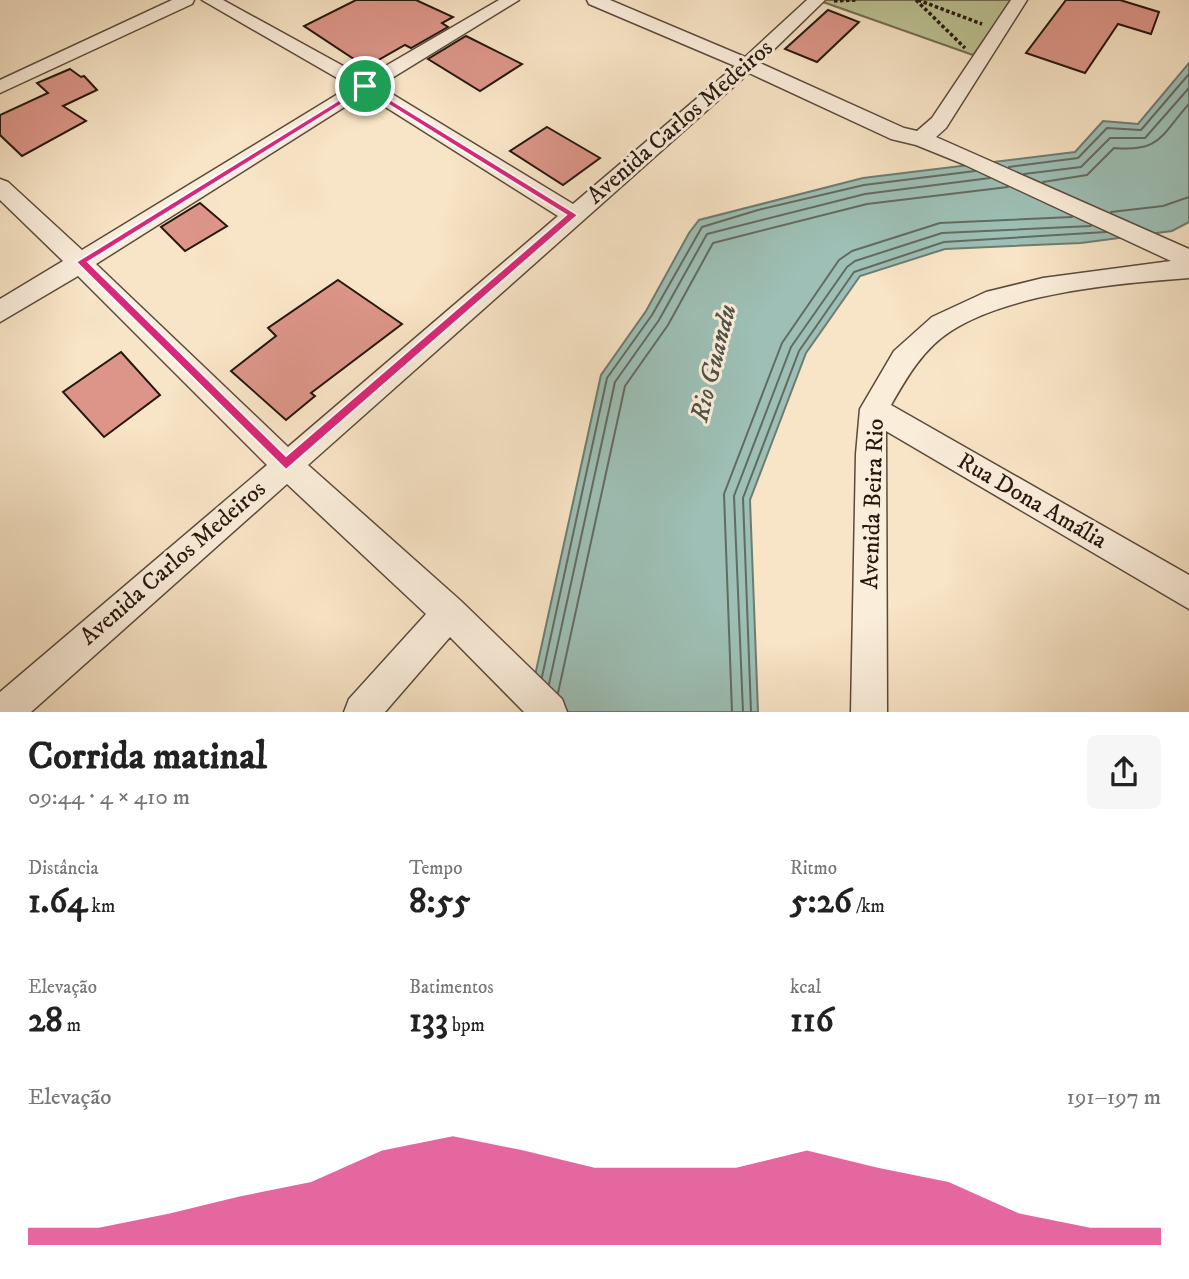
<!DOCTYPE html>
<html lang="pt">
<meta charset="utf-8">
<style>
:root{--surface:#fff;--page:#f6f6f6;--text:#222;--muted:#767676;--accent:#db2777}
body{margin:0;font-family:"IM FELL DW Pica",serif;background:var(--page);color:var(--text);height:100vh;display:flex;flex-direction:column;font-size:26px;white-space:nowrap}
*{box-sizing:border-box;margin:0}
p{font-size:23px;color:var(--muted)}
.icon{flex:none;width:38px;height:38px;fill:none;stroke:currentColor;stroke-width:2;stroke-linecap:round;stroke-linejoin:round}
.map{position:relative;height:712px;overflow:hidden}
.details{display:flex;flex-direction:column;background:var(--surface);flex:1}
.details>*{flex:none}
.pin{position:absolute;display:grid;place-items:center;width:60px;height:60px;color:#fff;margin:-30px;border:4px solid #fff;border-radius:50%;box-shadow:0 2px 7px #0007}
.round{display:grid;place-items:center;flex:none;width:74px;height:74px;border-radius:10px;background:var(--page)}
.summary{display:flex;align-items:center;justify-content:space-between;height:119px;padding:0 28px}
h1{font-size:38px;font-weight:700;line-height:52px}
.metrics{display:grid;grid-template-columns:repeat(3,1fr);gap:10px;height:119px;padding:7px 28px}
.metrics div{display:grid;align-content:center}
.metrics b{font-size:35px;font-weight:700}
.metrics small{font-size:19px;font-weight:400}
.metrics p{font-size:19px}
.chart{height:196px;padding:14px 28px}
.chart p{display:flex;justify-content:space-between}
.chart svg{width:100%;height:126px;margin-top:7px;fill:var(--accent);opacity:.7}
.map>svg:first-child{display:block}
.green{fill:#bdc495;stroke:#726e51;stroke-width:2}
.water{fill:#9dbfb5;stroke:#6d7c72;stroke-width:2}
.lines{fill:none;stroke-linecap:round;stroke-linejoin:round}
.shore{stroke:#626b61;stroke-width:2}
.building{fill:#dc9588;stroke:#26170d;stroke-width:2}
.minor-casing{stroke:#5a4a3b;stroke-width:3}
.path{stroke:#26170d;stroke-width:3.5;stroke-dasharray:3.5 2.5;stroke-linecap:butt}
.minor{fill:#faedda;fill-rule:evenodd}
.route{fill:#db2777;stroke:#fff;stroke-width:2;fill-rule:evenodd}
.labels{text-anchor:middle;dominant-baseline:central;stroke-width:6;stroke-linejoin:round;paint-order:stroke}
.street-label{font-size:24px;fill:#26170d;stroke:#faedda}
.water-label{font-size:26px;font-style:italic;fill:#505248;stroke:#faedda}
</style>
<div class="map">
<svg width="1189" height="712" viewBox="0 0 1189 712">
<rect width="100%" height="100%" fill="#f8e4c6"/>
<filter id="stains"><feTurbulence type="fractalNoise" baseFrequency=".00286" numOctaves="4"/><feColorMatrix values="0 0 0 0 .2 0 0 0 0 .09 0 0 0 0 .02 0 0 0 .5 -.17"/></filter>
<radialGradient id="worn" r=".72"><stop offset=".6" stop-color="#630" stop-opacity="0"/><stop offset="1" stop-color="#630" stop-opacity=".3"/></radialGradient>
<!-- green -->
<path class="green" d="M825 0H1013L973 55 823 2Z"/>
<!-- water -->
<path class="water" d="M1189 63V222L1172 231 1081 243 945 249 860 276 806 353 750 500 758 712H527L601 375 646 311 689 233 699 220 863 178 1075 152 1103 121 1138 124Z"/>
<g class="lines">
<!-- shore -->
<path class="shore" d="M1009 167 1078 158 1107 128 1141 130 1189 74
M1024 174 1081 167 1110 138H1145L1189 88
M1043 182 1087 175 1114 148C1161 152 1160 136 1189 104
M1111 212 1163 206 1189 197
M542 677 607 378 652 315 702 227 758 210 864 185 975 171
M549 684 615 382 659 320 707 234 865 194 990 178
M558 693 625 386 668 325 713 243 867 204 1008 187
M732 712 724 494 782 343 839 260 852 251 940 223 1072 217
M743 712 734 496 791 347 847 267 855 261 942 233 1091 226
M751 712 743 498 799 351 854 272 944 242 1106 232"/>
</g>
<!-- building -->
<path class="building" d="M356 0H416L453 17 442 23 448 27 411 48 405 45 366 67 304 26Z
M1066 0H1120L1159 12 1151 34 1118 24 1085 73 1026 53Z
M828 10 859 22 817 62 785 49Z
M466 36 522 64 480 91 428 59Z
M70 69 81 77 84 76 97 90 63 106 86 121 22 156 0 135V115L48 93 37 83Z
M547 127 600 158 563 185 510 151Z
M200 203 227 226 185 251 161 227Z
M338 280 402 324 311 393 315 396 286 420 231 371 276 336 268 328Z
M121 352 160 395 104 437 63 392Z"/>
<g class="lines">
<defs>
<path id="minor" d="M172 0H194L192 4 0 93V80Z
M202 0H223L365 78 499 0H519L379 86 573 204 735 66 589 4 587 0H610L745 57 807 0H825L760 63 904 128 917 131 932 118 1011 0H1027L946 128 936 137 1189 249V278C1120 283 1009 293 951 331 923 349 907 377 891 405L1189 575V609L886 431 887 712H851L856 454 860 409 894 351 932 317 986 292 1043 278 1171 261 963 164 916 145 891 139 749 73 308 465 461 601 562 699 567 712H524L450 637 385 712H344L349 699 426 614 287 484 31 712H0V692L267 465 78 276 0 322V299L63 261 0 200V179L8 182 82 250 351 86ZM365 94 558 216 288 447 96 264Z"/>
</defs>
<!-- minor casing -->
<use href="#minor" class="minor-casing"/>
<!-- path -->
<path class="path" d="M916 0 965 48
M918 0 982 24
M834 1 857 0"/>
<!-- minor -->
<use href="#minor" class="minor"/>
</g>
<!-- route -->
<path class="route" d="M365 84 578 215 286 470 76 262ZM365 90 566 215 286 456 88 262Z"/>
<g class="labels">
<!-- street labels -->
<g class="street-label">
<text transform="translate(680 122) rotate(-41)">Avenida Carlos Medeiros</text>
<text transform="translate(1032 501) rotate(30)">Rua Dona Amália</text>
<text transform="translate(873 504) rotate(-88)">Avenida Beira Rio</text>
<text transform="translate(173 563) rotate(-41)">Avenida Carlos Medeiros</text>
</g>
<!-- water labels -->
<g class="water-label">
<text transform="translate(714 363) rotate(-76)">Rio Guandu</text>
</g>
</g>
<rect width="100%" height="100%" filter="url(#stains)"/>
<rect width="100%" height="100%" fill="url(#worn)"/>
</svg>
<div class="pin" style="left:365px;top:86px;background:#1e9e55"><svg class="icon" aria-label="arrive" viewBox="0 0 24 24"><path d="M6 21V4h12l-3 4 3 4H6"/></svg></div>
</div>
<section class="details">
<div class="summary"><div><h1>Corrida matinal</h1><p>09:44 · 4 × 410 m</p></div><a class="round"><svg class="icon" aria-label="share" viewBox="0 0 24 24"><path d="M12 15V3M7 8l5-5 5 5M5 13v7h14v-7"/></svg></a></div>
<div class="metrics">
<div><p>Distância</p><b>1.64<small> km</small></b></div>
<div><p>Tempo</p><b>8:55</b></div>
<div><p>Ritmo</p><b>5:26<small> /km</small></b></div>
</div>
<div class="metrics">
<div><p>Elevação</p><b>28<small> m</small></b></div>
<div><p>Batimentos</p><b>133<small> bpm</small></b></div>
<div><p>kcal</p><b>116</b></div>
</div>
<div class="chart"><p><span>Elevação</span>191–197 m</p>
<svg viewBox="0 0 160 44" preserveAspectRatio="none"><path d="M0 44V38L10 38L20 33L30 27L40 22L50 11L60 6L70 11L80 17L90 17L100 17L110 11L120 17L130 22L140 33L150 38L160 38V44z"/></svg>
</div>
</section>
